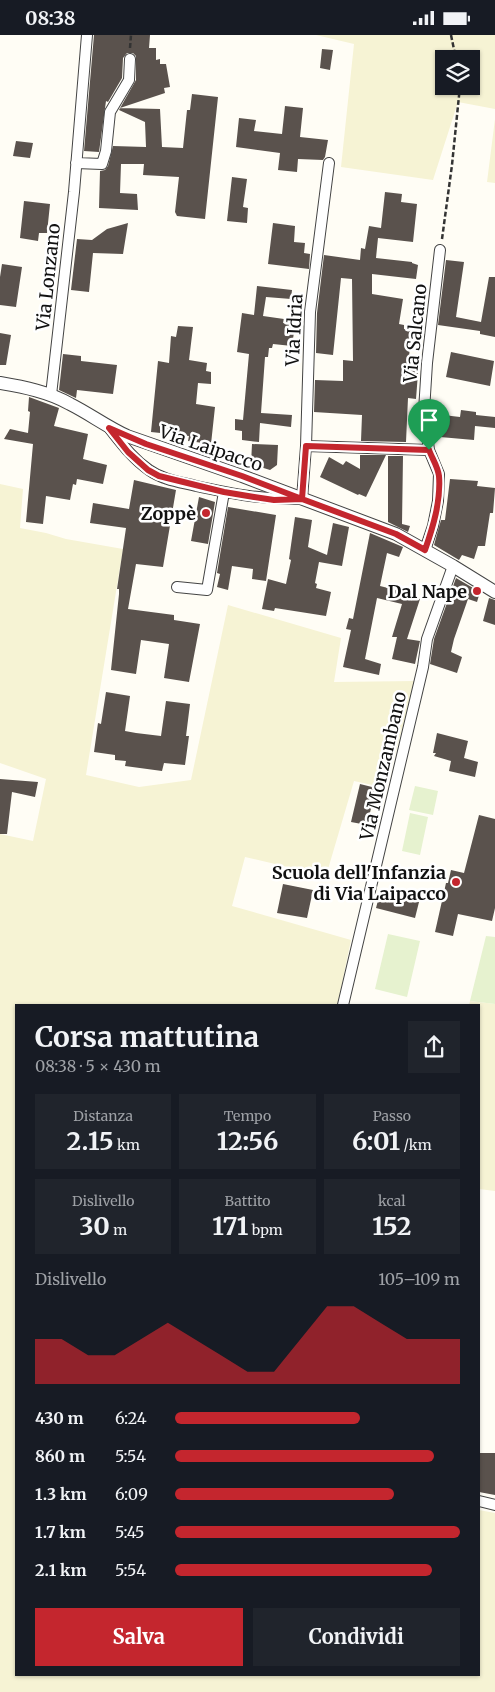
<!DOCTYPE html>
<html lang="it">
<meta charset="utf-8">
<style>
:root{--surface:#171b24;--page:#20242c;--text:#f1f3f6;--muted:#9ea1a6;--accent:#c4262e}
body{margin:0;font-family:Merriweather,serif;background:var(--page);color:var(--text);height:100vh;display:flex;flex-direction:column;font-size:19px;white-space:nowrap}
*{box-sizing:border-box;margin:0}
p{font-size:16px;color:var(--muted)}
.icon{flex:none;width:28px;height:28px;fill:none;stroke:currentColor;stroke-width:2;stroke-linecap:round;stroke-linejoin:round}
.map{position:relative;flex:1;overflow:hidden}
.side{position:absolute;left:15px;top:969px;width:465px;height:672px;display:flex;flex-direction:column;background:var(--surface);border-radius:0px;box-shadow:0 1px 4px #0004}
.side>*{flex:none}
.fabs{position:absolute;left:435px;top:15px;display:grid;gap:10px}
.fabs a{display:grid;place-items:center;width:45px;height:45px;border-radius:0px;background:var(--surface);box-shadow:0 1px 4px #0004;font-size:25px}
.pin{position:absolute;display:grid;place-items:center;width:42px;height:42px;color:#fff;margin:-51px -21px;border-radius:50% 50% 50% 0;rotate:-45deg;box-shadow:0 0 5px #0007}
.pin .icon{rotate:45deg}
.round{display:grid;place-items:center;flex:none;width:52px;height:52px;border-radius:0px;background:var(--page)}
.headline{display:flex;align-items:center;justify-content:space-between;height:85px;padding:0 20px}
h1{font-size:28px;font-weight:700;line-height:38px}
.metrics{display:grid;grid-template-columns:repeat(3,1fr);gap:8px;height:85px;padding:5px 20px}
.metrics div{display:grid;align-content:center;border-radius:0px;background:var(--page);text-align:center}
.metrics b{font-size:25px;font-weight:700}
.metrics small{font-size:14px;font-weight:400}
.metrics p{font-size:14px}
.chart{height:140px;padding:10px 20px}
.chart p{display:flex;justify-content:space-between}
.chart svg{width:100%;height:90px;margin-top:5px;fill:var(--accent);opacity:.7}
.button{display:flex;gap:10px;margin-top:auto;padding:10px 20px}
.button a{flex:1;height:58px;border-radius:0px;background:var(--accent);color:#fff;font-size:20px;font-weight:700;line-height:58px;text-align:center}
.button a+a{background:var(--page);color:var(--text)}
ul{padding:0 20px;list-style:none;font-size:16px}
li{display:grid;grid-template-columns:80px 60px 1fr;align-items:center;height:38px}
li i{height:12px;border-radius:6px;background:var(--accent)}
.status{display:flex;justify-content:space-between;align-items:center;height:35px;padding:0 25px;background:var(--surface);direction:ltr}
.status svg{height:14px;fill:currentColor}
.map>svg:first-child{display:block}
.farmland{fill:#f6f3d4;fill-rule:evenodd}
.pitch{fill:#e6f2cf}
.building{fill:#5a524d}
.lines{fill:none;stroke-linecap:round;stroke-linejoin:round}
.minor-casing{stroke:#444;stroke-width:12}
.tertiary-casing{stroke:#444;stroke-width:14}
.path{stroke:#333;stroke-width:2.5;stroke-dasharray:5 2.5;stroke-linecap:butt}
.minor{stroke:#fff;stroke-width:10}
.tertiary{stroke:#fff;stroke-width:12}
.route-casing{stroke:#fff;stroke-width:10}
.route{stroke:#c4262e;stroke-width:6}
.poi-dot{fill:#c4262e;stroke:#fff;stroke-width:2}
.labels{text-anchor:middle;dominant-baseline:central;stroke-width:5;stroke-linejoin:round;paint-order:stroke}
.street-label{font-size:18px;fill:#111;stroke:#fff}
.poi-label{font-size:18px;font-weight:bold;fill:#111;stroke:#fff;text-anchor:end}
</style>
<div class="status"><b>08:38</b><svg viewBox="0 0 49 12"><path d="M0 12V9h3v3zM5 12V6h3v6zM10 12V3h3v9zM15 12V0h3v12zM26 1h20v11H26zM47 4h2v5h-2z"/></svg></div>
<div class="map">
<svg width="495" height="1657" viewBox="0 0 495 1657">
<rect width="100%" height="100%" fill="#fffdf5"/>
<!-- farmland -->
<path class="farmland" d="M316 0H495V74L458 67 433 145 341 132 354 9ZM444 24H471V51H444Z
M495 84V148L487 147Z
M0 449 23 454 20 493 46 498 66 504 123 514 86 740 139 752 191 745 228 570 341 603 334 647 415 646 386 753 354 746 326 841 245 822 232 871 351 905 338 968 345 970H16V1640H479V1475L495 1478V1657H0V799L33 806 46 744 0 728Z
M470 966 495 969V1156L479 1154V970H469Z"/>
<!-- pitch -->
<path class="pitch" d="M415 751 438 756 433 780 409 775Z
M410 778 428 782 420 820 402 816Z
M388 899 420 906 407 962 375 954Z
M486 901 495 902V969L470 966Z"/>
<!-- building -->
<path class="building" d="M94 0H150L149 13H156V25L160 24V29H166L170 52 164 53 165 58 120 73 160 74 162 112 183 113 187 75H190L192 59 218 62 205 184 177 181 175 177 179 142 143 140 144 129H121L120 158 137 159 138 175 99 173 100 136 105 135 108 131 113 111 146 112 145 87 119 75 136 45V21L133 18H127L123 23 122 43 108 67 106 66 99 117 84 116Z
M322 14 333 15 330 35 320 33Z
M285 71 303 73 300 102 328 105 325 122 323 125 298 124 297 137 278 135 280 118 236 112 239 83 256 85 254 96 282 99Z
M16 106 33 108 30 123 13 121Z
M232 142 247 144 243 172 248 173 247 188 227 186Z
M385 157 402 159 401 167 417 169 413 207 378 203 376 223 412 227V228L418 230 416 244 372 239V259L403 264 399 289 404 290V294L411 296 409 323 417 324 415 338H418L416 364 408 363 406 407 361 406 362 380 314 377 315 345 343 346V325L353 326 352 244 341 243 333 320 316 318 317 278 324 220 360 225 361 213 365 214 369 191 381 193Z
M24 166 50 169 47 198H39L38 206 20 203Z
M128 188 123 219 93 218 89 257 71 255 77 204 92 205 107 194Z
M273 188 295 191 294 207 305 208 304 218 310 219 309 234 268 229Z
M446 225 464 227 456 282 481 287 489 242H495V302L480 299V296L438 290Z
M2 229 22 232 16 272 0 270V242Z
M257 251 292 255 291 264 266 262 263 281 284 284 283 288 295 290 292 311 273 309 272 313H269L268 322H265L261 378 292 380 291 392 260 388 259 407 242 405V396L235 395V384L243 385 249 319 237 317 242 278 254 280Z
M178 291 193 292 189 325 207 328 206 336 211 337V349L198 348 196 369 215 372 211 409 188 406 189 401 151 397 158 326 169 328 171 301 176 302Z
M0 298 11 300 6 330H0Z
M451 317 494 326 490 351 446 342Z
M63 319 81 321V326L117 330 113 359 77 355 76 363 59 355Z
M29 362 59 373 54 391 88 399 83 424 107 430 103 449 77 444 76 450 73 449 70 465 46 461 43 489 26 487 33 409 4 404 10 394 28 398 30 377 28 376Z
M461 375 476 377V380L495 382V393L475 391 474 405 440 402 443 380 460 382Z
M252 409 278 410 277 430 270 435 251 429Z
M360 420H386L366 462 359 459 358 460 320 442 329 422 343 430 346 426 360 434Z
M388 421H403L402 489 410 491 408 497 388 487Z
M450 444 478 446 477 451 495 453 493 478H490L485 511H478L474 524 462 520 459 525 434 510 441 485H445Z
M134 445 176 455 163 532 136 529 128 574 174 580V585L200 589 189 647 164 643 169 609 141 605 136 639 111 635 119 559V554H117L126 493 90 488 93 468 129 474Z
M199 462 215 467 208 509 191 506Z
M228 472 276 480 266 546 252 544 253 534 232 531 228 555 217 552 220 539 217 538Z
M295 482 312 485 308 512 327 520 333 488 349 492 342 531 319 527 315 548 317 549 316 553 331 557 326 581 275 573 274 576 262 574 268 544 286 549 291 525 289 524Z
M370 498 403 512 399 522 387 518 380 551 412 559V561L420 564 407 604 420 606 415 629 392 624 397 602H392L402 569 377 563 365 624 381 629 379 640 343 632 351 595 346 594 349 583 353 584Z
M456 543 480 557 477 567 468 564 454 604 451 617 462 622 457 638 430 629 434 604Z
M489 563 495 565V590L483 586Z
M106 657 130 661 125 696 136 698 161 701 166 666 190 669 186 701H189L185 730 164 728 162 736 125 731 126 726 115 725V720L94 717 98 688 101 689Z
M437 698 468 706 464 723 478 727 475 742 449 736 451 726 434 721 436 718H433Z
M0 744 38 747 35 762 12 757 7 799H0Z
M360 749 376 753 367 790 351 787Z
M479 780 495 784V873L492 886 458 879 453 901 435 897 446 848H448L451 835 464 838Z
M283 849 313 855 307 883 277 878Z
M381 854 419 867 415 883 376 873Z
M479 1418H495V1460L479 1457Z"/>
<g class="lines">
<defs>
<path id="minor" d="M76 128 102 129 106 116 110 77 129 45 130 24
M51 360 74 157 87 0
M110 394C122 409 133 424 149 435 163 445 180 447 196 451 233 459 264 465 302 464L306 411 310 277 329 128
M306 411 429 415
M425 515 433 491 438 466 439 439 429 415 424 376 427 328 440 215
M177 552 207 555 224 457
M343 970 423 632 427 604 453 531
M479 1466 495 1470"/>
<path id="tertiary" d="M0 348C24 352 49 357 70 369 90 379 107 392 127 401L242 441 396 499 453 531 495 557"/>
</defs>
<!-- minor casing -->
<use href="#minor" class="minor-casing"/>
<!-- tertiary casing -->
<use href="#tertiary" class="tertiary-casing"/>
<!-- path -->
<path class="path" d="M451 0 456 24
M130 13 131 0
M442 204 452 130 460 51"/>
<!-- minor -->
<use href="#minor" class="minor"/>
<!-- tertiary -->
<use href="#tertiary" class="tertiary"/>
</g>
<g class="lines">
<defs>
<path id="route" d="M429 415 306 411 302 464 242 441 146 409 109 393 128 417 148 435 159 441 224 457 254 462 274 465 302 464 396 499 425 515C433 492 441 466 439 441 438 432 432 423 429 415"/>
</defs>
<!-- route casing -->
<use href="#route" class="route-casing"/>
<!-- route -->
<use href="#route" class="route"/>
</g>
<!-- markers -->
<g class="poi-dot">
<circle cx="206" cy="478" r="5"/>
<circle cx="477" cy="556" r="5"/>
<circle cx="456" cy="847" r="5"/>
</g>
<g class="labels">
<!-- street labels -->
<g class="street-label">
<text transform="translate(48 242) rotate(-84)">Via Lonzano</text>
<text transform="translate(294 295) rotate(-87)">Via Idria</text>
<text transform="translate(415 298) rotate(-84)">Via Salcano</text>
<text transform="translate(211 413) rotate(19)">Via Laipacco</text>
<text transform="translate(383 731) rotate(-77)">Via Monzambano</text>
</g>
<!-- poi labels -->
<g class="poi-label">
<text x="196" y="478">Zoppè</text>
<text x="467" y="556">Dal Nape</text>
<text x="446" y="837">Scuola dell'Infanzia<tspan x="446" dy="21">di Via Laipacco</tspan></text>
</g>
</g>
</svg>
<div class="fabs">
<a><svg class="icon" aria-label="layers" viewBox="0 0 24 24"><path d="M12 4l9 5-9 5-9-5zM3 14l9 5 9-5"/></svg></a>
</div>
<div class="pin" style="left:429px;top:415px;background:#1e9e55"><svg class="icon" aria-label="arrive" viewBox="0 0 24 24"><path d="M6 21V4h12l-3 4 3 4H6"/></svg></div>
<section class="side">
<div class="headline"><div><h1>Corsa mattutina</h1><p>08:38 · 5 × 430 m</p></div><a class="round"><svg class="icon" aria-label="share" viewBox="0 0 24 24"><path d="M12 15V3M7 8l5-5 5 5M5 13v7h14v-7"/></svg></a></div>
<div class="metrics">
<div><p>Distanza</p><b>2.15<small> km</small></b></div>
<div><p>Tempo</p><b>12:56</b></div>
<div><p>Passo</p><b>6:01<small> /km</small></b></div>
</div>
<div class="metrics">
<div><p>Dislivello</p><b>30<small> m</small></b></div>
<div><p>Battito</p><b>171<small> bpm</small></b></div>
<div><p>kcal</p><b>152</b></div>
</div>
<div class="chart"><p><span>Dislivello</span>105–109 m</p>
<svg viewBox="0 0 160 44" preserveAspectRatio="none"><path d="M0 44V22L10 22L20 30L30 30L40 22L50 14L60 22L70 30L80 38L90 38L100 22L110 6L120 6L130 14L140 22L150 22L160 22V44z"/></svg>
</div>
<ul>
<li><b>430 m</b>6:24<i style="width:65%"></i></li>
<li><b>860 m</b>5:54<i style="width:91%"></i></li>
<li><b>1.3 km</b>6:09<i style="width:77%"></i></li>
<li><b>1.7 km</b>5:45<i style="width:100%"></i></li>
<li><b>2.1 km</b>5:54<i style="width:90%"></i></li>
</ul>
<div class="button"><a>Salva</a><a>Condividi</a></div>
</section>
</div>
